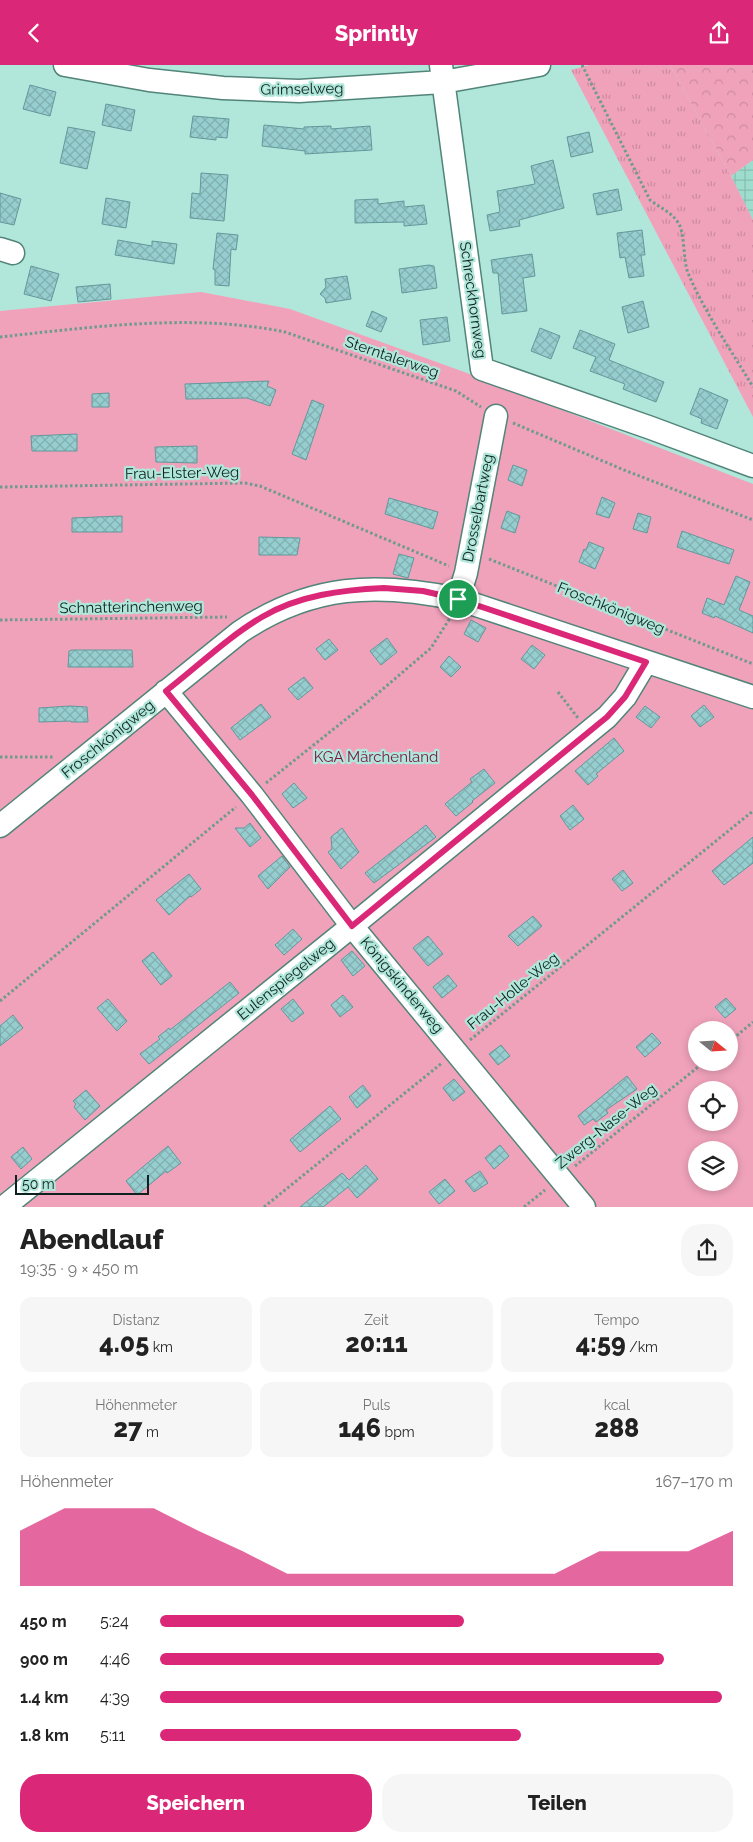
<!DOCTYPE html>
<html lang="de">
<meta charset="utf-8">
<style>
:root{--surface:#fff;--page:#f6f6f6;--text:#222;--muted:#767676;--accent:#db2777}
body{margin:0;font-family:Raleway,sans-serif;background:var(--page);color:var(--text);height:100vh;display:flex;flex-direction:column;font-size:19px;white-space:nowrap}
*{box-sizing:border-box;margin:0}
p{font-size:16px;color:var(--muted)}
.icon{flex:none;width:28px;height:28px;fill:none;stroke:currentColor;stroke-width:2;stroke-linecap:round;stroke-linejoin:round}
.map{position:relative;height:1142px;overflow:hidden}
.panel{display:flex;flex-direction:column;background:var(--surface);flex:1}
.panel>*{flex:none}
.needle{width:32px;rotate:108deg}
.fabs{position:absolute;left:688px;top:956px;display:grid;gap:10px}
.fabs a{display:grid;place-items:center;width:50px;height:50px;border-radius:50%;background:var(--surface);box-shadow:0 2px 8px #0003;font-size:25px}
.scale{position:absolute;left:15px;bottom:12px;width:134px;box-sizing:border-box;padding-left:5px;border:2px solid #0d221e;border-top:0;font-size:14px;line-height:18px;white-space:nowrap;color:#0d221e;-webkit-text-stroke:4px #b1e7da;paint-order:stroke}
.pin{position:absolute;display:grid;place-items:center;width:42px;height:42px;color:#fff;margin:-21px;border:2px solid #fff;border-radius:50%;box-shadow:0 1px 5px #0007}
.round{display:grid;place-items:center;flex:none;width:52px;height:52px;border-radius:20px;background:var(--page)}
.headline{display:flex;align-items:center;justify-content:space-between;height:85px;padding:0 20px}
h1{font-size:28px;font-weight:800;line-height:38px}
.metrics{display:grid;grid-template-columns:repeat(3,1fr);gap:8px;height:85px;padding:5px 20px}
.metrics div{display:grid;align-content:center;border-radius:12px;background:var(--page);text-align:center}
.metrics b{font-size:25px;font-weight:800}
.metrics small{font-size:14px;font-weight:400}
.metrics p{font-size:14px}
.chart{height:140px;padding:10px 20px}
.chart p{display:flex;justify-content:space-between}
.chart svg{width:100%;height:90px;margin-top:5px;fill:var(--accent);opacity:.7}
.cta{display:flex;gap:10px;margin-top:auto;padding:10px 20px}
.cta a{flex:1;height:58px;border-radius:20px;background:var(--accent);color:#fff;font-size:20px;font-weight:800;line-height:58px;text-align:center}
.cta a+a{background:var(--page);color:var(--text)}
ul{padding:0 20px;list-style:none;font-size:16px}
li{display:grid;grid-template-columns:80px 60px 1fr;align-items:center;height:38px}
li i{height:12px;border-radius:6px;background:var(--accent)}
header{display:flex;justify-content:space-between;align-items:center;height:65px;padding:0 20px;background:var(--accent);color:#fff;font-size:22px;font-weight:800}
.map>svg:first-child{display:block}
.industrial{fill:url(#industrial-grid)}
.grass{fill:url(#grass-tufts)}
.forest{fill:url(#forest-crowns)}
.green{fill:#f0a2bb;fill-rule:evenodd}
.building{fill:url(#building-cross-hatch);stroke:#62989a}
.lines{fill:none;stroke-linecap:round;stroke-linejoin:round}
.minor-casing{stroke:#528479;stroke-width:25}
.path{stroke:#709a90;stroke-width:3;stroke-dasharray:2.5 2.5;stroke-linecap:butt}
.minor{stroke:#fff;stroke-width:22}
.route-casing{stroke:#fff;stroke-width:10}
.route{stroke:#db2777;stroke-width:6}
.labels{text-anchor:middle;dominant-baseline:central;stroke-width:4.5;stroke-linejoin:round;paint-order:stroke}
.street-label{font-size:15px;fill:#0d221e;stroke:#b1e7da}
.park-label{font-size:15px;fill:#771642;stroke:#b1e7da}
</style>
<header><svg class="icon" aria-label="back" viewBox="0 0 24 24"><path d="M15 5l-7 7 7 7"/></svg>Sprintly<svg class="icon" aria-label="share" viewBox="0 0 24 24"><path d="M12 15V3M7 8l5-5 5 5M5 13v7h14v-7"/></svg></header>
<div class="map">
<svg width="753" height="1142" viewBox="0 0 753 1142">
<defs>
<pattern id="industrial-grid" width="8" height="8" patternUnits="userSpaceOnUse" patternTransform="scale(1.25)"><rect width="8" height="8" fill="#9eddce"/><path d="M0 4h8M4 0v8" fill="none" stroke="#87bdb0"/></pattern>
<pattern id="grass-tufts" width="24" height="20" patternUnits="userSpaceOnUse" patternTransform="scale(1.25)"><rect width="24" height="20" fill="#f0a2bb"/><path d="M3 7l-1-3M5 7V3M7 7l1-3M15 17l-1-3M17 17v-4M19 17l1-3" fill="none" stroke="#cd8ba0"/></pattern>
<pattern id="forest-crowns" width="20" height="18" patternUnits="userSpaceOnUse" patternTransform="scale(1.25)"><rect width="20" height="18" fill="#f0a2bb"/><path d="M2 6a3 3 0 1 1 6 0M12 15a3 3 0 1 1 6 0" fill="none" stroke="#cd8ba0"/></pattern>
<pattern id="building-cross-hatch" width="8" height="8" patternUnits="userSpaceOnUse" patternTransform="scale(1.25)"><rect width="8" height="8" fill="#96cdcf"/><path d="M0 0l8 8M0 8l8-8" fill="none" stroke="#80b0b1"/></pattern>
</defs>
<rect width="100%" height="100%" fill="#b1e7da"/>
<!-- industrial -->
<path class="industrial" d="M753 95V155L731 111Z"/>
<!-- grass -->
<path class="grass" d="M589 0H670L731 111 753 155V352L571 5Z"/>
<!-- forest -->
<path class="forest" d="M670 0H753V95L731 111Z"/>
<!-- green -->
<path class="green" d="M201 227 290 244 467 308 753 419V1142H0V246ZM696 965H729V998H696ZM696 1025H729V1058H696ZM696 1085H729V1118H696Z"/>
<!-- building -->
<path class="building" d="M30 20 56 27 50 51 23 44Z
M106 39 135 45 131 66 102 60Z
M193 51 229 54 227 73 216 72V75L190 72Z
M264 60 304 64V62L331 61V64L370 61 372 85 305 89V86L262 81Z
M68 62 95 67 87 104 60 98Z
M589 67 593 87 571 92 567 72Z
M553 95 564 143 519 155 520 161 490 166 487 150 500 147 497 126 535 119 531 101Z
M201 108 228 110 224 156 190 153 192 128 200 129Z
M618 124 622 145 597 150 593 129Z
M0 128 21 134 14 160 0 157Z
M106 133 130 137 126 163 102 159Z
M378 134V139L404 136V142L424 140 427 159 404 161V157L355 158V135Z
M642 165 645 190H641L644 211 629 213 625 192 620 193 617 168Z
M217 168 238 170 236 185 231 184 229 221 215 220V205L213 204Z
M118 175 152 181V176L177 179 174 199 115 190Z
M532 189 535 211 523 213 527 246 502 249 498 208H493L491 195Z
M429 200 434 201 437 223 402 228 399 204Z
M31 201 59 209 51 236 24 229Z
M347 211 351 234 326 238 325 233 320 229 326 222 325 214Z
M110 219 111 234 78 237 76 222Z
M643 236 649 262 628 268 622 242Z
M372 246 387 253 381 267 366 261Z
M447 252 450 276 423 280 420 255Z
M540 263 560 271 551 294 531 286Z
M580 265 615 279 609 295 664 317 656 337 623 324 625 319 590 306 596 292 573 283Z
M269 316 267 321 276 325 270 341 247 333 186 334 185 319Z
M700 323 728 335 717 364 701 358 702 354 690 349Z
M109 328V342H92V329Z
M312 335 324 340 306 395 292 389Z
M77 369V386H32L31 371Z
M197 381V398L156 397 155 382Z
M513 400 527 405 522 421 508 415Z
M602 432 615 438 609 453 596 449Z
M389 433 438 447 433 464 385 449Z
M507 446 520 451 515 468 501 463Z
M638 448 651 452 647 468 633 464Z
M122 451V467H72V453Z
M682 466 734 485 729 499 677 482Z
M259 472 300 473 297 490H259Z
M589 477 604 483 595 504 579 497 584 484 586 485Z
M399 489 414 493 408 513 393 509Z
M736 511 750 517 739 545 753 551V568L715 551 714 553 702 548 707 533 724 540Z
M471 555 486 563 478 577 464 569Z
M387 573 397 587 381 600 370 586Z
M329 574 338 585 325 595 316 584Z
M532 580 545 590 534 604 521 594Z
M72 585H132L133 602H68L69 586Z
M449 591 461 602 451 612 440 602Z
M304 612 313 623 298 635 288 624Z
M261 639 271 652 240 675 231 663Z
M704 640 714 652 700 662 691 651Z
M70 641 87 642 88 657H71V656L39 657V643Z
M645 641 660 652 651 663 636 652Z
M614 673 624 686 596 709 598 711 588 720 575 706Z
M484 704 495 718 472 736 473 737 456 751 445 739 472 717 470 714Z
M294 718 307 733 293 743 282 729Z
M573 740 584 754 570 765 560 751Z
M250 758 261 773 250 782 235 763H244Z
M426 760 436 772 374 818 365 808Z
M342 763 359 787 341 804 328 787 332 784 331 772Z
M753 772V798L724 820 712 806Z
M282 791 290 802 268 824 258 811Z
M623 805 633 818 622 826 612 814Z
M189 809 201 824 191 832 190 831 169 850 156 835Z
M533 851 542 861 518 881 508 871Z
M293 864 302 874 284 890 275 880Z
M428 871 443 889 428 901 413 883Z
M352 886 365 901 353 911 341 895Z
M153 887 172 911 161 920 142 896Z
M448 910 457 921 442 933 433 922Z
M230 917 239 928 149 999 140 989 160 974 158 972 169 963 170 965Z
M343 930 353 942 340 952 331 940Z
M726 933 736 944 725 953 715 942Z
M108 934 127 956 117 966 97 943Z
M293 934 304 948 292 957 281 944Z
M13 950 23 963 0 981V961Z
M652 968 661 978 645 992 636 982Z
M501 980 510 991 498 1000 489 989Z
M627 1011 637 1024 606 1045 608 1048 596 1057 593 1054 584 1060 578 1051Z
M454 1014 465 1027 453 1036 443 1023Z
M363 1020 371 1031 357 1043 349 1032Z
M86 1025 100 1041 85 1055 74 1042 76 1039 73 1036Z
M330 1041 341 1054 300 1087 290 1075Z
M500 1080 509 1091 494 1104 485 1093Z
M168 1081 181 1098 167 1108 166 1106 137 1130 126 1116Z
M23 1082 32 1094 21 1104 11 1092Z
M366 1100 378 1114 357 1133 348 1122 323 1142H300L342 1108 349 1115Z
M480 1106 488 1118 474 1127 465 1116Z
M445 1114 455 1126 439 1139 429 1127Z"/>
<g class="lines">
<defs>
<path id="minor" d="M65 0 149 15 223 23 299 26 443 17 539 0
M441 0 482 304 651 363 753 401
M0 184 13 188
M458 534 466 508 496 351
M166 626 252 730 352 861 584 1142
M0 761 240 567C311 519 377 517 458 534L753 632
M4 1142 352 861 607 652 625 632 646 597"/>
</defs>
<!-- minor casing -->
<use href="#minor" class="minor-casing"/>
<!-- path -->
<path class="path" d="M582 0 650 135C660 143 672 147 679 159 685 170 683 195 688 208 705 248 731 285 753 322
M0 272C91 262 194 248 285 267L456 326 481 342
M513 358 624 405 753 455
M0 422 245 418 260 421 449 501
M489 494 753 599
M0 555 227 552
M558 627 578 653
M0 692H54
M266 718 370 635 431 583 450 553
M0 936 236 742
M470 975 753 746
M729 977 753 957
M575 1101 703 998
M264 1142 442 998
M524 1142 545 1125"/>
<!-- minor -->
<use href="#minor" class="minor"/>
</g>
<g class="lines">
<defs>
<path id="route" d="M384 523 423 526 458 534 646 597 625 632 607 652 352 861 252 730 166 626C197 602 228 572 262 552 299 530 342 525 384 523Z"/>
</defs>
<!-- route casing -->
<use href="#route" class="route-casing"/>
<!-- route -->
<use href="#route" class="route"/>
</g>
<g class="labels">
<!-- street labels -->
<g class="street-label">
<text transform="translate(302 24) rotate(-1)">Grimselweg</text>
<text transform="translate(473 235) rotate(82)">Schreckhornweg</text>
<text transform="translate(392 292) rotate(19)">Sterntalerweg</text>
<text transform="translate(182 408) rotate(-1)">Frau-Elster-Weg</text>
<text transform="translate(478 443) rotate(-79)">Drosselbartweg</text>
<text transform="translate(131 542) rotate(-1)">Schnatterinchenweg</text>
<text transform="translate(611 543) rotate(22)">Froschkönigweg</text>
<text transform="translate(108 674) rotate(-39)">Froschkönigweg</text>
<text transform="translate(286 914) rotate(-39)">Eulenspiegelweg</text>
<text transform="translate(402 920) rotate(50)">Königskinderweg</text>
<text transform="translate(513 926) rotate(-39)">Frau-Holle-Weg</text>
<text transform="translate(606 1061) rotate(-39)">Zwerg-Nase-Weg</text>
</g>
<!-- park labels -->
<g class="park-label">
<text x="376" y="692">KGA Märchenland</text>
</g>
</g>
</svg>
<div class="fabs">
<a><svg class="needle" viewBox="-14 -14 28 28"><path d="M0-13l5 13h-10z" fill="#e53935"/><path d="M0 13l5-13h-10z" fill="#767676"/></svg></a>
<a><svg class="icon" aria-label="locate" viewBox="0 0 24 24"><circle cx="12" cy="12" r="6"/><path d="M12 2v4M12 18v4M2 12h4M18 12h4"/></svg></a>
<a><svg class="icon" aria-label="layers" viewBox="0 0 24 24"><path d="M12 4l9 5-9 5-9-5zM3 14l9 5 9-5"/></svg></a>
</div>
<div class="scale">50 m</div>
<div class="pin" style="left:458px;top:534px;background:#1e9e55"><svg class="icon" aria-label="arrive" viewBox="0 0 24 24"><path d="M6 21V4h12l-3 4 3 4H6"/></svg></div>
</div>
<section class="panel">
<div class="headline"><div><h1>Abendlauf</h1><p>19:35 · 9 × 450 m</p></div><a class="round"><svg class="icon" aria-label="share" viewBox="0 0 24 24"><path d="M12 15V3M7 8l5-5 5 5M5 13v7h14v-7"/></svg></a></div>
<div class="metrics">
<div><p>Distanz</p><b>4.05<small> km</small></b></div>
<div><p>Zeit</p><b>20:11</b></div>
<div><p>Tempo</p><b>4:59<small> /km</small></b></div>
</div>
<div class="metrics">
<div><p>Höhenmeter</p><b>27<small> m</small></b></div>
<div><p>Puls</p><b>146<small> bpm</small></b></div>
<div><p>kcal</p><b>288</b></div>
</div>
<div class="chart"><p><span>Höhenmeter</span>167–170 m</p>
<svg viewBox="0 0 160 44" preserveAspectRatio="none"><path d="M0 44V17L10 6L20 6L30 6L40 17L50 27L60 38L70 38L80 38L90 38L100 38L110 38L120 38L130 27L140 27L150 27L160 17V44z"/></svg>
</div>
<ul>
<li><b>450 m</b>5:24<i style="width:53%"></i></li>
<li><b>900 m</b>4:46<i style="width:88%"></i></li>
<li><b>1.4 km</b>4:39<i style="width:98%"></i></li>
<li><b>1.8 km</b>5:11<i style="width:63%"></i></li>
</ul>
<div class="cta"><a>Speichern</a><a>Teilen</a></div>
</section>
